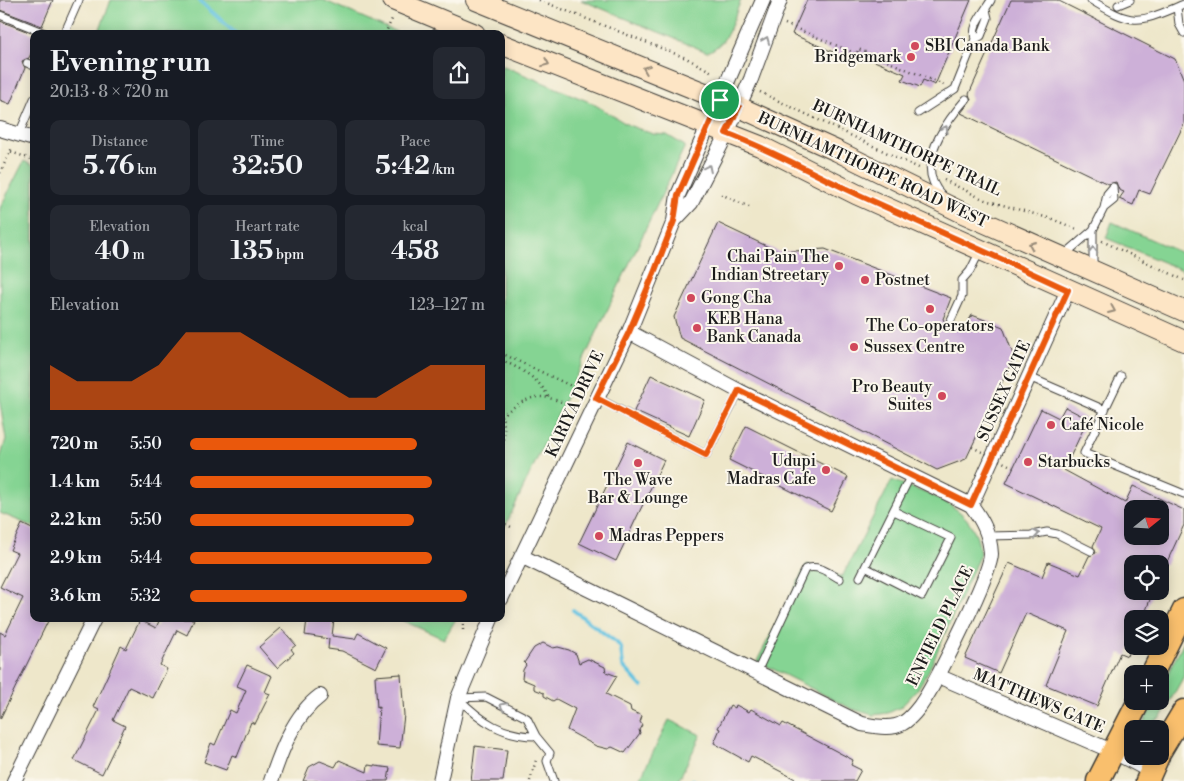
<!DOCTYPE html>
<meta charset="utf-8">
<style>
:root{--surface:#171b24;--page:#242831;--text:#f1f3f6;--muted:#9ea1a6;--accent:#ea580c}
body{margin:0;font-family:"Libre Bodoni",serif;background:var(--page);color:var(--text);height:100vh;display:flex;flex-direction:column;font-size:19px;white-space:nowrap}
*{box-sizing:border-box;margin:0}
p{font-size:16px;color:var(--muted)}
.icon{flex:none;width:28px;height:28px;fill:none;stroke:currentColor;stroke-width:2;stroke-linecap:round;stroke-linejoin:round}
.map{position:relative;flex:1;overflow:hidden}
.sheet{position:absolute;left:30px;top:30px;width:475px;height:592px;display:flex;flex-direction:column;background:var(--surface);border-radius:10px;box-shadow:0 2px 12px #0003}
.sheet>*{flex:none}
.needle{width:32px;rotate:72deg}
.tools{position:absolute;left:1124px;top:500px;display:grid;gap:10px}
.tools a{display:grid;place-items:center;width:45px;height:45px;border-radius:10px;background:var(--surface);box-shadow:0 2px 12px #0003;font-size:25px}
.pin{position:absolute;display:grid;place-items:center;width:42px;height:42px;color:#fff;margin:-21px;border:2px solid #fff;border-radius:50%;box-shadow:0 1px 5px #0007}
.round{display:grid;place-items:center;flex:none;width:52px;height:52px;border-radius:10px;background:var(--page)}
.head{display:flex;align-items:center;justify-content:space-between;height:85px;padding:0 20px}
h1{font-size:28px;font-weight:800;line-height:38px}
.figures{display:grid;grid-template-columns:repeat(3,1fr);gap:8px;height:85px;padding:5px 20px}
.figures div{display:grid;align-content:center;border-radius:10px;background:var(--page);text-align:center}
.figures b{font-size:25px;font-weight:800}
.figures small{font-size:14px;font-weight:400}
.figures p{font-size:14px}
.chart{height:140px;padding:10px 20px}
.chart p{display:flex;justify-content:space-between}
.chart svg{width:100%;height:90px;margin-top:5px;fill:var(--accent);opacity:.7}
ul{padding:0 20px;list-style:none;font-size:16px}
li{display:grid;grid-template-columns:80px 60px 1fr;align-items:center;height:38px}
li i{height:12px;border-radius:6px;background:var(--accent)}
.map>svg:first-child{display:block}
.green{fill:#85d493;stroke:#507858}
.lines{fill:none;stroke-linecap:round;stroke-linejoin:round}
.stream{stroke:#63c3e1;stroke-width:4}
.building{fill:#cdb0d8;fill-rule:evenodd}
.lane-casing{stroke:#3c3a36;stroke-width:9}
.street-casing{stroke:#3c3a36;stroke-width:16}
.secondary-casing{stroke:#3c3a36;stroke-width:22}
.primary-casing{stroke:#3c3a36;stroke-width:25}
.path{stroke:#3c3a36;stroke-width:2.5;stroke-dasharray:1 4;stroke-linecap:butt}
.lane{stroke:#fff;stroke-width:7}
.street{stroke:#fff;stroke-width:14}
.secondary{stroke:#fde5c5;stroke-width:20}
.primary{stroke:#f9bf6d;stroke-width:22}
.path-bridge{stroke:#3c3a36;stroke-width:2.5;stroke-dasharray:1 4;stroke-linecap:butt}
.oneway{stroke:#999}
.oneway2{stroke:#988b79}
.route-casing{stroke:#fff;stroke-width:10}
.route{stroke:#ea580c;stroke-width:6}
.poi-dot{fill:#d1495b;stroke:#fbf7ec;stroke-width:2}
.labels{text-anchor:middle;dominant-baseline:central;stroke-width:4;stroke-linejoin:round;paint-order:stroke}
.poi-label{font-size:16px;fill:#1c1c1c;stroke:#fbf7ec;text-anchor:start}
.street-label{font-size:16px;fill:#1c1c1c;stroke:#fbf7ec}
</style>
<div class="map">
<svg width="1184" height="781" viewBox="0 0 1184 781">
<rect width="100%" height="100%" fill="#fbf7ec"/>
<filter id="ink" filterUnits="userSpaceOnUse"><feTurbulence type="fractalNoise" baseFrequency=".02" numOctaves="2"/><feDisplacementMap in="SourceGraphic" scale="10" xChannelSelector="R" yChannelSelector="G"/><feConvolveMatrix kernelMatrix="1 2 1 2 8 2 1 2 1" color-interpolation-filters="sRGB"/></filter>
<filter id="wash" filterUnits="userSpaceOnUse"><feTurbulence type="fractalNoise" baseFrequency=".0096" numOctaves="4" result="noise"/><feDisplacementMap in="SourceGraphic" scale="20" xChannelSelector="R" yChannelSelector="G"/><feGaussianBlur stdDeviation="1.12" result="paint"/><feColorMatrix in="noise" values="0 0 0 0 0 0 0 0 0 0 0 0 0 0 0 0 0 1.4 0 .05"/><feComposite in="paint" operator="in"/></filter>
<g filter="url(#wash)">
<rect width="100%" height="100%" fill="#eee7ca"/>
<!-- green -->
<path class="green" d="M111 0H323L401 34H98Z
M581 0H741C732 21 729 44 707 52Z
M501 65 592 103 628 125 653 134 667 135 685 146 501 535Z
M24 161 34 166V527L0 513V459L6 439 0 403V208Z
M1112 222 1184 254V271L1106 238Z
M892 480C932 497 976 504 980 554L929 670 917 690 901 707 888 713 873 715 852 709 757 661 807 564 842 577Z
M399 619H456L444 639Z
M1184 641V676L1161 717 1144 728 1143 724 1154 701H1160V689Z
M669 720 701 735 678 781H639Z"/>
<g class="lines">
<!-- stream -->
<path class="stream" d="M199 0 236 34
M573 610 617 643 621 648 623 666 642 687
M693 780 694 781"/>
</g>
<g id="blocks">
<!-- building -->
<path class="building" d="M0 0H53L42 26 0 10Z
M807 0H971L935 85 923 80 920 87 902 80 905 74 865 57 863 61 851 55 849 59 792 34Z
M1011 0H1057L1175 59 1184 80V124L1150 194 1139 190 1133 205 1119 199 1124 192 1119 190 1116 182 1108 184 961 113 971 100 969 94Z
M0 21 34 34V46L29 58 22 61 25 68 10 104 0 100Z
M718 223 779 252 825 249 951 298 943 319 948 327 955 324 964 329 972 315 1003 327 1014 357 966 459 937 470 680 338 674 317Z
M651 375 705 400 689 436 634 411Z
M1065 407 1088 419 1064 470 1125 503 1133 486 1184 510V525L1166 564H1132V591H1153L1143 619H1132V642L1127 656 1120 653 1097 706 1046 685 1068 631 1026 613 999 673 965 658 1009 563 1042 577 1048 562 1080 575 1089 556 1096 553 1093 546 1101 529 1006 483 1041 409 1059 418ZM1132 509H1160V536H1132Z
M746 426 848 477 831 511 729 460Z
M628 442 664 460 616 561 579 543Z
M22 524 34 530V619H49L0 719V632L5 635 23 598 0 587 17 553 10 550Z
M154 619H194L187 635 177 630 160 665 167 669 153 698 129 687 113 720 125 726 102 774 74 760 99 710 93 707 121 646 126 649 140 620 156 628 159 621Z
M307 619H334L332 636 355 639 358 633 386 648 376 668 342 651 328 649 329 639 305 635Z
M281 628 296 645 291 649 294 653 277 668 259 647Z
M543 643 553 648 558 647 569 650 576 654 579 663 588 659 605 667 606 672 617 676 606 694 630 706 631 711 642 716 640 722 642 725 639 730 640 733 625 753 612 747 608 749 596 746 567 730 575 709 556 699 553 701 544 696V693L534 689V684L522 679 523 670 526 665 524 663 534 648Z
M247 665 272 676 265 692 270 694 255 724 251 722 237 757 232 755 226 770 204 762 211 743 215 745 230 710 236 713 246 690 237 686Z
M401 674 404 715 400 748 376 746 379 707 377 708 375 676Z
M730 705 735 708 736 705 749 712 751 709 781 726 783 723 853 760 851 765 861 770 855 781H799L751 756 748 762 714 743 720 729 718 728Z
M475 746 507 750 503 781H471Z
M339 760 367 772 368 765 390 768 388 781H303L309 767 320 761 335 767Z"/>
</g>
</g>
<g filter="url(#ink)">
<use href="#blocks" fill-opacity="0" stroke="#3c3a36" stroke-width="1"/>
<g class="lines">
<defs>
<path id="lane" d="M1091 0C1135 27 1138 23 1184 4
M1118 5 1130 0
M1177 7 1179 24 1184 33
M0 15 47 34
M64 34 79 0
M975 39C971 24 984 13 991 0
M27 63 34 66
M918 113 955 89 975 39 981 36 988 18 986 10
M19 134 34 99
M942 195C913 166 945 123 966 99
M1104 208 1114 200 1113 187
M1063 256 1093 230
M1093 268V230L1104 208 1107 194 1113 187
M950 322 962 296V280L970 271 980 251
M1121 376 1084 453 1184 494
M1029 377 1105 410
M597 398 706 455 739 391
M988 536 1031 535 1047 532 1057 534 1091 551
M865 567 922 596 951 538 894 511
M860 577 911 475
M757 672 805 569C818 564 829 573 840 579
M458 698 486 697 527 718 536 736 550 753 547 761 554 781
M458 698C481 721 503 736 536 736"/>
<path id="street" d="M0 129 34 139
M674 221 691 203 727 133 751 79 780 0
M971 505 1068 290
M523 557 862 724C874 726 892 730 903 723 910 719 920 707 924 700 937 680 991 574 991 554 990 535 983 521 971 505L739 391 629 332
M501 599 629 332 674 221 678 195 763 0
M938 676 1114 752 1152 772
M14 781 94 619
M271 781C281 751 294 715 320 696
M440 781 458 698 491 619"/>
<path id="secondary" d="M393 0 475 34
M476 0 739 107 837 151 963 213 1184 311
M501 44 760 146 856 194 1184 341"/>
<path id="primary" d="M1152 674 1184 610
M1160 751 1184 711
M1098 781 1139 701
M1147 781 1158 756"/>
</defs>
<!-- lane casing -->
<use href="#lane" class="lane-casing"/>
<!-- street casing -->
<use href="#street" class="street-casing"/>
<!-- secondary casing -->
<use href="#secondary" class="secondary-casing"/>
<!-- primary casing -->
<use href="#primary" class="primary-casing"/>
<!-- path -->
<path class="path" d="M539 0 686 58 714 73
M785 24 857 54 858 49 944 85
M385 34 393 17
M760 92 921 169
M11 152 34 160
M0 173 13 146
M944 180 985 200 1052 219 1079 230
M721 194 749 207
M1102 241 1184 280
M501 353 586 393
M501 360C520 368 540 379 549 398
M501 416C530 395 537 391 571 406
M501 449C506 438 505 428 502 416
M501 522 511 527
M463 619V630
M530 781 536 760"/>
<!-- lane -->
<use href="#lane" class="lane"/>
<!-- street -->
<use href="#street" class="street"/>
<!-- secondary -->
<use href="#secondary" class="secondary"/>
<!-- primary -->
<use href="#primary" class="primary"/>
<!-- path-bridge -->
<path class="path-bridge" d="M972 447 1013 467"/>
</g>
<!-- one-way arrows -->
<defs><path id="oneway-chevron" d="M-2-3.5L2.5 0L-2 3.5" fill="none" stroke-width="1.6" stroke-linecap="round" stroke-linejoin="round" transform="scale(1.25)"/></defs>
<g class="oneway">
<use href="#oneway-chevron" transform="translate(766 40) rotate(-68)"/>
<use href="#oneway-chevron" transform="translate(945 129) rotate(-62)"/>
<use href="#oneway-chevron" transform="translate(708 168) rotate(-64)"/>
<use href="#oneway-chevron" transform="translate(1093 250) rotate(-90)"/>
<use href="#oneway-chevron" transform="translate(1036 534) rotate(-10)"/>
<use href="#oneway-chevron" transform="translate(503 706) rotate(-153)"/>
</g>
<g class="oneway2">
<use href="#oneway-chevron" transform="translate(546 63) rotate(22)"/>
<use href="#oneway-chevron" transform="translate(646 69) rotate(-158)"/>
<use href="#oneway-chevron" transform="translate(1032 245) rotate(-156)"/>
<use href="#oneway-chevron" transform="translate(1112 310) rotate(23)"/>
</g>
</g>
<g class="lines" filter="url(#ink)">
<defs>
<path id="route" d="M720 100 739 107 726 133C772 150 813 174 857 194 927 226 998 257 1068 290L971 505 739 390 706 455 596 398 629 332 654 273 674 221 678 195Z"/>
</defs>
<!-- route casing -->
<use href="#route" class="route-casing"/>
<!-- route -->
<use href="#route" class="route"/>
</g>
<!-- markers -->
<g class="poi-dot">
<circle cx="915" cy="46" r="5"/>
<circle cx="911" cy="57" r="5"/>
<circle cx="839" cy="266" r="5"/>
<circle cx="865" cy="280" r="5"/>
<circle cx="691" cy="298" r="5"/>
<circle cx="930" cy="309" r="5"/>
<circle cx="697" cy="328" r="5"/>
<circle cx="854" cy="347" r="5"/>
<circle cx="942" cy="396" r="5"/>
<circle cx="1051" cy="425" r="5"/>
<circle cx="1028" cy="462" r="5"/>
<circle cx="638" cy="463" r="5"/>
<circle cx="826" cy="470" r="5"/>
<circle cx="599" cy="536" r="5"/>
</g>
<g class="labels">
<!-- poi labels -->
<g class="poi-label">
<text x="925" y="46">SBI Canada Bank</text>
<text x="901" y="57" text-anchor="end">Bridgemark</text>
<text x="829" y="257" text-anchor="end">Chai Pain The<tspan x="829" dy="18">Indian Streetary</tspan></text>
<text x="875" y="280">Postnet</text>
<text x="701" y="298">Gong Cha</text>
<text x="707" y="319">KEB Hana<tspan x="707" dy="18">Bank Canada</tspan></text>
<text x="930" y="326" text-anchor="middle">The Co-operators</text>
<text x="864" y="347">Sussex Centre</text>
<text x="932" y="387" text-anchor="end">Pro Beauty<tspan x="932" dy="18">Suites</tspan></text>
<text x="1061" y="425">Café Nicole</text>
<text x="816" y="461" text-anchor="end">Udupi<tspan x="816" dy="18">Madras Cafe</tspan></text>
<text x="1038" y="462">Starbucks</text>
<text x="638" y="480" text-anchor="middle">The Wave<tspan x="638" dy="18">Bar &amp; Lounge</tspan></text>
<text x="609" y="536">Madras Peppers</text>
</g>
<!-- street labels -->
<g class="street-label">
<text transform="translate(907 148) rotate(25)">BURNHAMTHORPE TRAIL</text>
<text transform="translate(873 170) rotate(25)">BURNHAMTHORPE ROAD WEST</text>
<text transform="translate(1004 391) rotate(-66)">SUSSEX GATE</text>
<text transform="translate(575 404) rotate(-65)">KARIYA DRIVE</text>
<text transform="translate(940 626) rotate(-64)">ENFIELD PLACE</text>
<text transform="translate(1039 701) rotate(23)">MATTHEWS GATE</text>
</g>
</g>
</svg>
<div class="tools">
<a><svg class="needle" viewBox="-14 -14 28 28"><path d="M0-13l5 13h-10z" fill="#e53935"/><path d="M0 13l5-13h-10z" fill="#9ea1a6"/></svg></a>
<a><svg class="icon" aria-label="locate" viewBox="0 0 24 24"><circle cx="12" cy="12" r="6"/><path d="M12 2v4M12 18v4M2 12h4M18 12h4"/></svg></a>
<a><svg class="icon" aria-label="layers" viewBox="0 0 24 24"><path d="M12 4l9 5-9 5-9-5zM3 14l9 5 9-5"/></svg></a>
<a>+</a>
<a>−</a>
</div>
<div class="pin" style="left:720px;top:100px;background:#1e9e55"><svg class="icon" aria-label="arrive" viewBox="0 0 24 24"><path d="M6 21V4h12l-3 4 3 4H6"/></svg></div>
<section class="sheet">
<div class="head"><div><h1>Evening run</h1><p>20:13 · 8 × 720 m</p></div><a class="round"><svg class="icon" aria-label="share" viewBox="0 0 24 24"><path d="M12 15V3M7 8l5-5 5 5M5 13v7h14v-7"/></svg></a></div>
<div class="figures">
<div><p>Distance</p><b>5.76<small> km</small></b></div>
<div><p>Time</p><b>32:50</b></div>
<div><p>Pace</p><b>5:42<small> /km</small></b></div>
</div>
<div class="figures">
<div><p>Elevation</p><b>40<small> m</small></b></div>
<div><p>Heart rate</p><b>135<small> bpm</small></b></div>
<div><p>kcal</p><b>458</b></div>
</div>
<div class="chart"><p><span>Elevation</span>123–127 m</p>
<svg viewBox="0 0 160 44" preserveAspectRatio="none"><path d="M0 44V22L10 30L20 30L30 30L40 22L50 6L60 6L70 6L80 14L90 22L100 30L110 38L120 38L130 30L140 22L150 22L160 22V44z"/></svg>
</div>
<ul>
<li><b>720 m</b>5:50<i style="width:77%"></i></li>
<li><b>1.4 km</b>5:44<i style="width:82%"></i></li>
<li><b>2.2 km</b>5:50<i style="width:76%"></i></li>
<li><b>2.9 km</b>5:44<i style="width:82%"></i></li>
<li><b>3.6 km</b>5:32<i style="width:94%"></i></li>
</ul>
</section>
</div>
